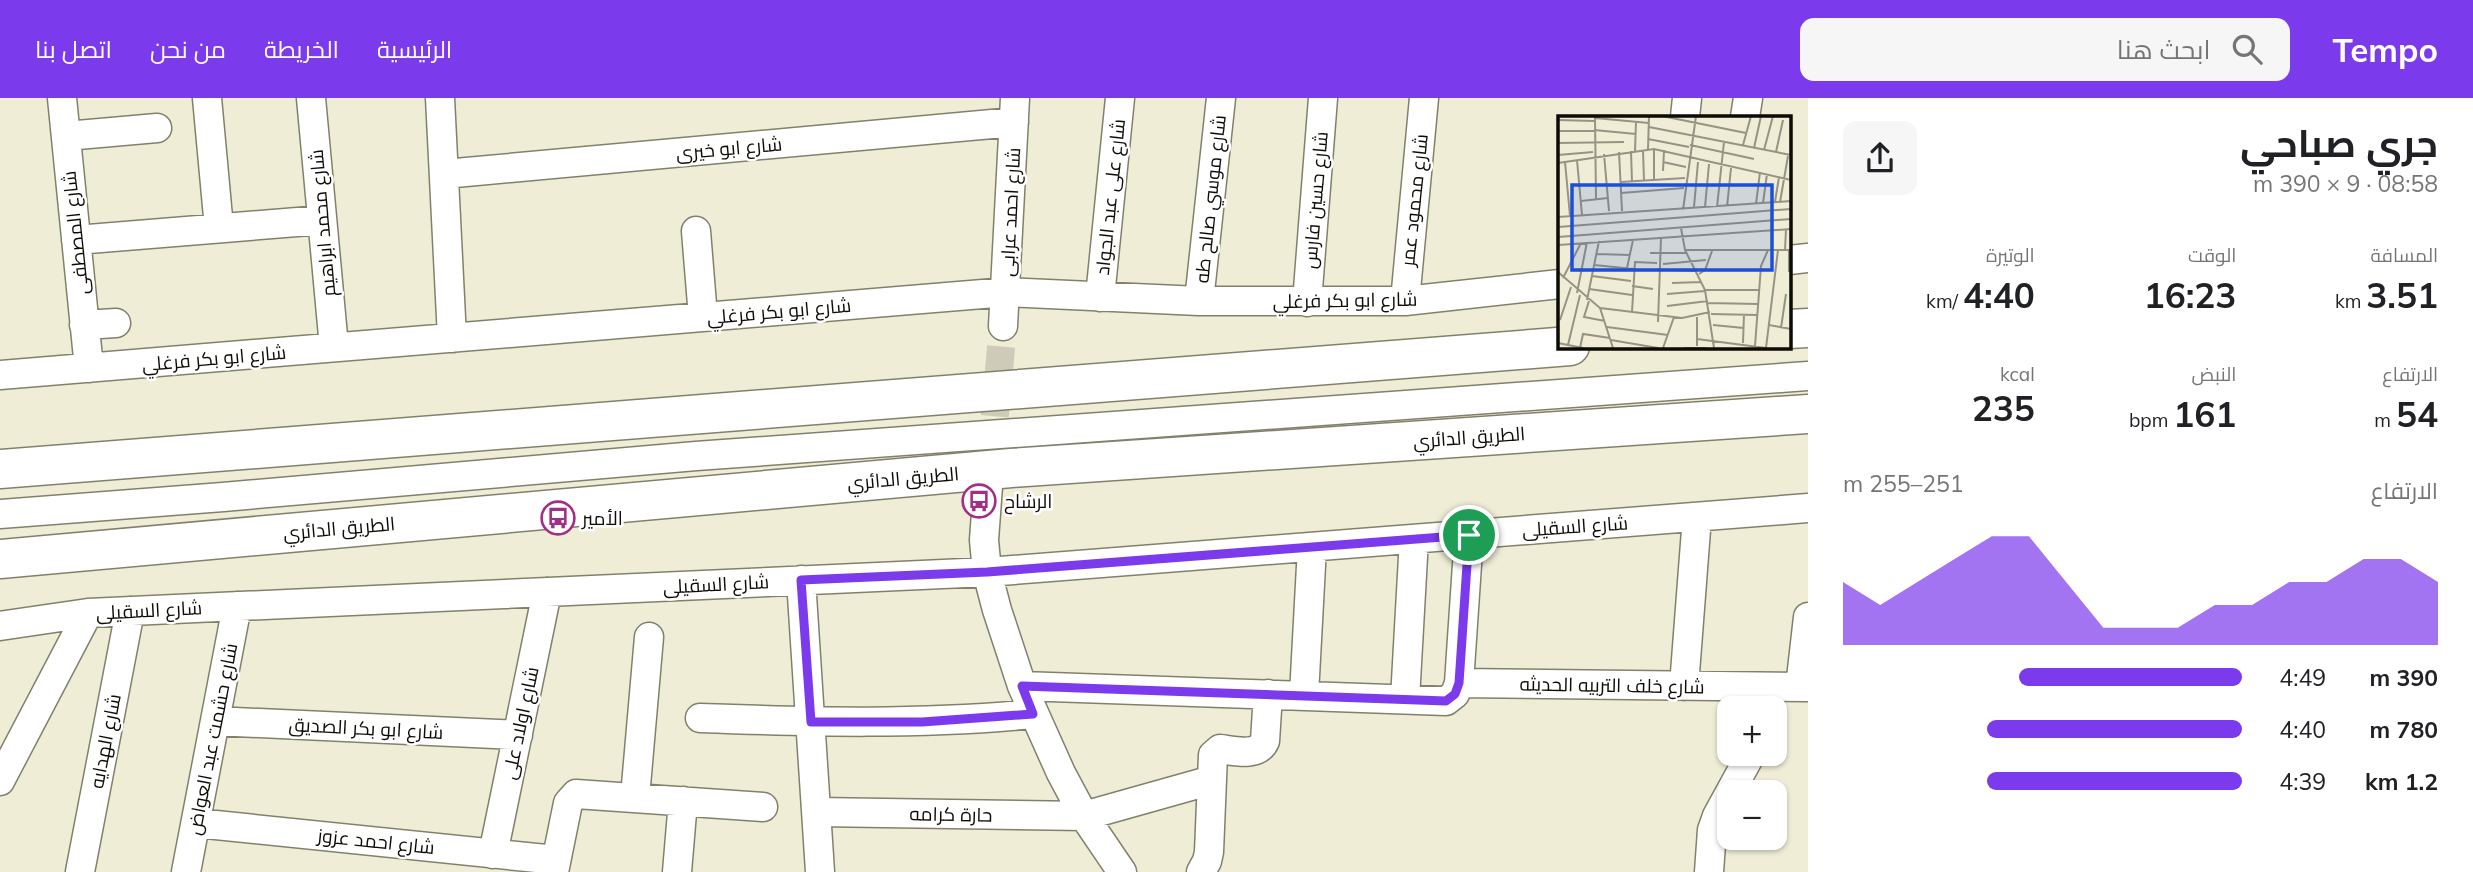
<!DOCTYPE html>
<html lang="ar">
<meta charset="utf-8">
<style>
:root{--surface:#fff;--page:#f6f6f6;--text:#202124;--muted:#757577;--accent:#7c3aed}
body{margin:0;font-family:Mulish,Cairo,sans-serif;background:var(--page);color:var(--text);direction:rtl;height:100vh;display:flex;flex-direction:column;font-size:26px;white-space:nowrap}
*{box-sizing:border-box;margin:0}
p{font-size:23px;color:var(--muted)}
.icon{flex:none;width:38px;height:38px;fill:none;stroke:currentColor;stroke-width:2;stroke-linecap:round;stroke-linejoin:round}
.map{position:relative;flex:1;overflow:hidden;direction:ltr}
.details{display:flex;flex-direction:column;background:var(--surface);width:665px}
.details>*{flex:none}
.tools{position:absolute;left:1717px;top:598px;display:grid;gap:14px}
.tools a{display:grid;place-items:center;width:70px;height:70px;border-radius:14px;background:var(--surface);box-shadow:0 2px 5px #0004;font-size:35px}
.pin{position:absolute;display:grid;place-items:center;width:60px;height:60px;color:#fff;margin:-30px;border:4px solid #fff;border-radius:50%;box-shadow:0 2px 7px #0007}
.round{display:grid;place-items:center;flex:none;width:74px;height:74px;border-radius:14px;background:var(--page)}
.overview{display:flex;align-items:center;justify-content:space-between;height:119px;padding:0 35px}
h1{font-size:38px;font-weight:700;line-height:52px}
.metrics{display:grid;grid-template-columns:repeat(3,1fr);gap:10px;height:119px;padding:7px 35px}
.metrics div{display:grid;align-content:center}
.metrics b{font-size:35px;font-weight:700}
.metrics small{font-size:19px;font-weight:400}
.metrics p{font-size:19px}
.chart{height:196px;padding:14px 35px}
.chart p{display:flex;justify-content:space-between}
.chart svg{width:100%;height:126px;margin-top:7px;fill:var(--accent);opacity:.7}
ul{padding:0 35px;list-style:none;font-size:23px}
li{display:grid;grid-template-columns:112px 84px 1fr;align-items:center;height:52px}
li i{height:18px;border-radius:9px;background:var(--accent)}
header{display:flex;align-items:center;gap:42px;box-sizing:border-box;height:98px;padding:0 35px;background:var(--accent);color:#fff}
header strong{font-size:33px}
nav{display:flex;gap:38px;margin-inline-start:auto;font-size:24px}
.search{width:490px;height:63px;background:var(--page);display:flex;align-items:center;gap:18px;box-sizing:border-box;padding:0 24px;border-radius:14px;color:var(--muted);font-size:26px}
main{display:flex;flex:1;min-height:0}
.map>svg:first-child{display:block}
.lines{fill:none;stroke-linecap:round;stroke-linejoin:round}
.minor-tunnel{stroke:#cecbb8;stroke-width:28;stroke-dasharray:28 14;stroke-linecap:butt}
.minor-casing{stroke:#82806c;stroke-width:31}
.highway-casing{stroke:#82806c;stroke-width:41}
.minor{stroke:#fff;stroke-width:28}
.highway{stroke:#fff;stroke-width:38}
.route-casing{stroke:#fff;stroke-width:14}
.route{stroke:#7c3aed;stroke-width:9}
.labels{text-anchor:middle;dominant-baseline:central;stroke-width:5;stroke-linejoin:round;paint-order:stroke}
.street-label{font-size:19px;fill:#0d0b05;stroke:#fff}
.poi-label{font-size:19px;fill:#0d0b05;stroke:#fff;text-anchor:start}
.inset-road{fill:none;stroke:#959383;stroke-width:2}
.view{fill:#1d4ed8;fill-opacity:0.15;stroke:#1d4ed8;stroke-width:3.5}
.inset-edge{fill:none;stroke:#0d0b05;stroke-width:3.5}
</style>
<header>
<strong>Tempo</strong>
<div class="search"><svg class="icon" aria-label="search" viewBox="0 0 24 24"><circle cx="10" cy="10" r="6"/><path d="M15 15l6 6"/></svg>ابحث هنا</div>
<nav><a>الرئيسية</a><a>الخريطة</a><a>من نحن</a><a>اتصل بنا</a></nav>
</header>
<main>
<section class="details">
<div class="overview"><div><h1>جري صباحي</h1><p>08:58 · 9 × 390 m</p></div><a class="round"><svg class="icon" aria-label="share" viewBox="0 0 24 24"><path d="M12 15V3M7 8l5-5 5 5M5 13v7h14v-7"/></svg></a></div>
<div class="metrics">
<div><p>المسافة</p><b>3.51<small> km</small></b></div>
<div><p>الوقت</p><b>16:23</b></div>
<div><p>الوتيرة</p><b>4:40<small> /km</small></b></div>
</div>
<div class="metrics">
<div><p>الارتفاع</p><b>54<small> m</small></b></div>
<div><p>النبض</p><b>161<small> bpm</small></b></div>
<div><p>kcal</p><b>235</b></div>
</div>
<div class="chart"><p><span>الارتفاع</span>251–255 m</p>
<svg viewBox="0 0 160 44" preserveAspectRatio="none"><path d="M0 44V22L10 30L20 22L30 14L40 6L50 6L60 22L70 38L80 38L90 38L100 30L110 30L120 22L130 22L140 14L150 14L160 22V44z"/></svg>
</div>
<ul>
<li><b>390 m</b>4:49<i style="width:56%"></i></li>
<li><b>780 m</b>4:40<i style="width:64%"></i></li>
<li><b>1.2 km</b>4:39<i style="width:64%"></i></li>
</ul>
</section>
<div class="map">
<svg width="1808" height="774" viewBox="0 0 1808 774">
<rect width="100%" height="100%" fill="#f0edd7"/>
<g class="lines">
<!-- minor-tunnel -->
<path class="minor-tunnel" d="M991 360 1003 228"/>
<defs>
<path id="minor" d="M62 0 89 270
M207 0 219 130
M311 0 334 249
M440 0 452 240
M1685 19 1687 0
M1745 19 1748 0
M66 38 157 30
M444 76 1014 24
M696 133 703 219
M76 142 322 122
M1789 162 1808 160
M1100 199 1120 0
M1199 203 1221 0
M1405 203 1424 0
M1307 204 1323 0
M84 227 116 225
M1003 228 1015 0
M0 277 1007 194 1199 203H1405L1560 186
M988 388 984 442 987 474 997 512 1022 588 1061 675 1084 718 1122 774
M0 416 223 399 696 358 1808 278
M801 482 820 774
M0 528 88 515 987 474 1808 410
M1459 585 1808 589
M1022 588 1446 603 1455 596 1459 585 1469 437
M1684 588 1697 419
M1800 589 1808 519
M1304 597 1312 449
M1405 601 1414 441
M700 620C811 624 922 627 1033 616
M215 623 518 637
M0 683 88 515
M635 699 649 539
M817 714 1084 718 1212 682
M196 725 556 762
M493 756 547 494
M80 774 130 513
M186 774 237 508
M554 774 568 705 576 696 763 709
M677 774 683 703
M1201 774 1207 763 1209 754 1213 657 1220 651C1235 653 1258 659 1265 643L1268 596
M1709 774 1712 732 1717 718 1751 656"/>
<path id="highway" d="M1789 231 1808 230
M0 371 1570 248
M0 461 1011 370 1808 316"/>
</defs>
<!-- minor casing -->
<use href="#minor" class="minor-casing"/>
<!-- highway casing -->
<use href="#highway" class="highway-casing"/>
<!-- minor -->
<use href="#minor" class="minor"/>
<!-- highway -->
<use href="#highway" class="highway"/>
</g>
<g class="lines">
<defs>
<path id="route" d="M1469 437 1459 585 1455 596 1446 603 1022 588 1033 616 922 624H811L801 482 987 474Z"/>
</defs>
<!-- route casing -->
<use href="#route" class="route-casing"/>
<!-- route -->
<use href="#route" class="route"/>
</g>
<!-- icons -->
<defs>
<symbol id="bus-ring" viewBox="-11 -11 22 22"><circle r="9.5" fill="#fff" stroke="#a32e87" stroke-width="1.5"/><path d="M-5-6H5V4H4V6H2V4H-2V6H-4V4H-5ZM-3.5-4V0h7V-4ZM-3.5 1.2v1.5H-2V1.2ZM2 1.2v1.5H3.5V1.2Z" fill="#a32e87"/></symbol>
</defs>
<g fill-rule="evenodd">
<use href="#bus-ring" x="960" y="384" width="38" height="38"/>
<use href="#bus-ring" x="539" y="401" width="38" height="38"/>
</g>
<g class="labels">
<!-- street labels -->
<g class="street-label">
<text transform="translate(729 50) rotate(-5)">شارع ابو خيرى</text>
<text transform="translate(1110 99) rotate(-84)">شارع على عبد الجواد</text>
<text transform="translate(1210 101) rotate(-84)">شارع موسي صالح طه</text>
<text transform="translate(1315 102) rotate(-85)">شارع حسين فارس</text>
<text transform="translate(1414 102) rotate(-84)">شارع محمود عمر</text>
<text transform="translate(1010 114) rotate(-87)">شارع احمد عرابى</text>
<text transform="translate(322 125) rotate(-95)">شارع محمد ابراهيم</text>
<text transform="translate(75 135) rotate(-96)">شارع المصطفى</text>
<text transform="translate(1345 202) rotate(-1)">شارع ابو بكر فرغلي</text>
<text transform="translate(779 213) rotate(-5)">شارع ابو بكر فرغلي</text>
<text transform="translate(214 260) rotate(-5)">شارع ابو بكر فرغلي</text>
<text transform="translate(1469 339) rotate(-4)">الطريق الدائري</text>
<text transform="translate(903 380) rotate(-5)">الطريق الدائري</text>
<text transform="translate(1575 428) rotate(-4)">شارع السقيلى</text>
<text transform="translate(339 430) rotate(-5)">الطريق الدائري</text>
<text transform="translate(716 486) rotate(-3)">شارع السقيلى</text>
<text transform="translate(149 512) rotate(-3)">شارع السقيلى</text>
<text transform="translate(1612 587) rotate(1)">شارع خلف التربيه الحديثه</text>
<text transform="translate(520 625) rotate(-78)">شارع اولاد على</text>
<text transform="translate(366 630) rotate(3)">شارع ابو بكر الصديق</text>
<text transform="translate(212 641) rotate(-79)">شارع حشمت عبد العواض</text>
<text transform="translate(105 643) rotate(-79)">شارع الهدايه</text>
<text transform="translate(951 716) rotate(1)">حارة كرامه</text>
<text transform="translate(376 743) rotate(6)">شارع احمد عزوز</text>
</g>
<!-- poi labels -->
<g class="poi-label">
<text x="1004" y="403">الرشاح</text>
<text x="582" y="420">الأمير</text>
</g>
</g>
<!-- overview -->
<g transform="translate(1558 18)">
<rect width="233" height="233" fill="#f0edd7"/>
<path class="inset-road" d="M37 0 38 83M104 0 188 17M37 2 91 7M0 4 36 5M91 11 233 39M36 14 78 18M0 15H36M90 23 131 31M0 27 66 26M132 29 196 43M185 29 193 0M196 32 203 0M90 33 91 0M96 33V64M85 34 86 65M206 34 215 0M73 35 74 66M77 35 78 6M61 36 64 95M218 36 225 4M46 38 51 95M0 39 35 36M19 44 24 99M7 46 12 100M105 46 128 51M0 47 96 33 233 64M105 55 106 34M63 66 127 62M63 77 126 72M23 85 50 82M217 86 221 61M222 86 230 40M205 87 209 58M198 88 202 56M136 91 140 46M147 91 151 48M159 91 166 26M169 91 173 52M125 94 138 0M0 101 233 85M0 111 233 93M123 112 127 134 147 174 156 232M0 121 233 103M0 129 233 113M128 134H233M227 134 228 113M92 137H128M39 138 72 139M105 148 148 144M36 149 76 153M69 152 75 124M111 154 137 155M0 156 42 192 55 232M231 156V134M141 158 147 154 154 135M34 160 73 165M5 162 23 127M114 167 143 166M74 170 95 173M31 173 74 179M147 174H201M19 177 29 126M109 178 147 175M29 184 41 125M31 185 26 201 47 205M150 187 200 188M109 190 150 185M42 192 124 202 152 196M74 196 77 146 99 147M153 198 199 199M139 201V230M2 204 13 171M100 206 103 122M155 209 186 212M211 209 233 213M49 211 110 219M223 212 228 178M139 223 208 232M53 224 100 232M0 227 25 232M185 227 186 198M10 229 22 179M197 230 203 150 210 134M22 232 25 218 52 222M105 232 116 201M126 232H149M208 232 220 134"/>
<path class="view" d="M14 69H214V154H14Z"/>
<rect width="233" height="233" class="inset-edge"/>
</g>
</svg>
<div class="tools">
<a>+</a>
<a>−</a>
</div>
<div class="pin" style="left:1469px;top:437px;background:#1e9e55"><svg class="icon" aria-label="arrive" viewBox="0 0 24 24"><path d="M6 21V4h12l-3 4 3 4H6"/></svg></div>
</div>
</main>
